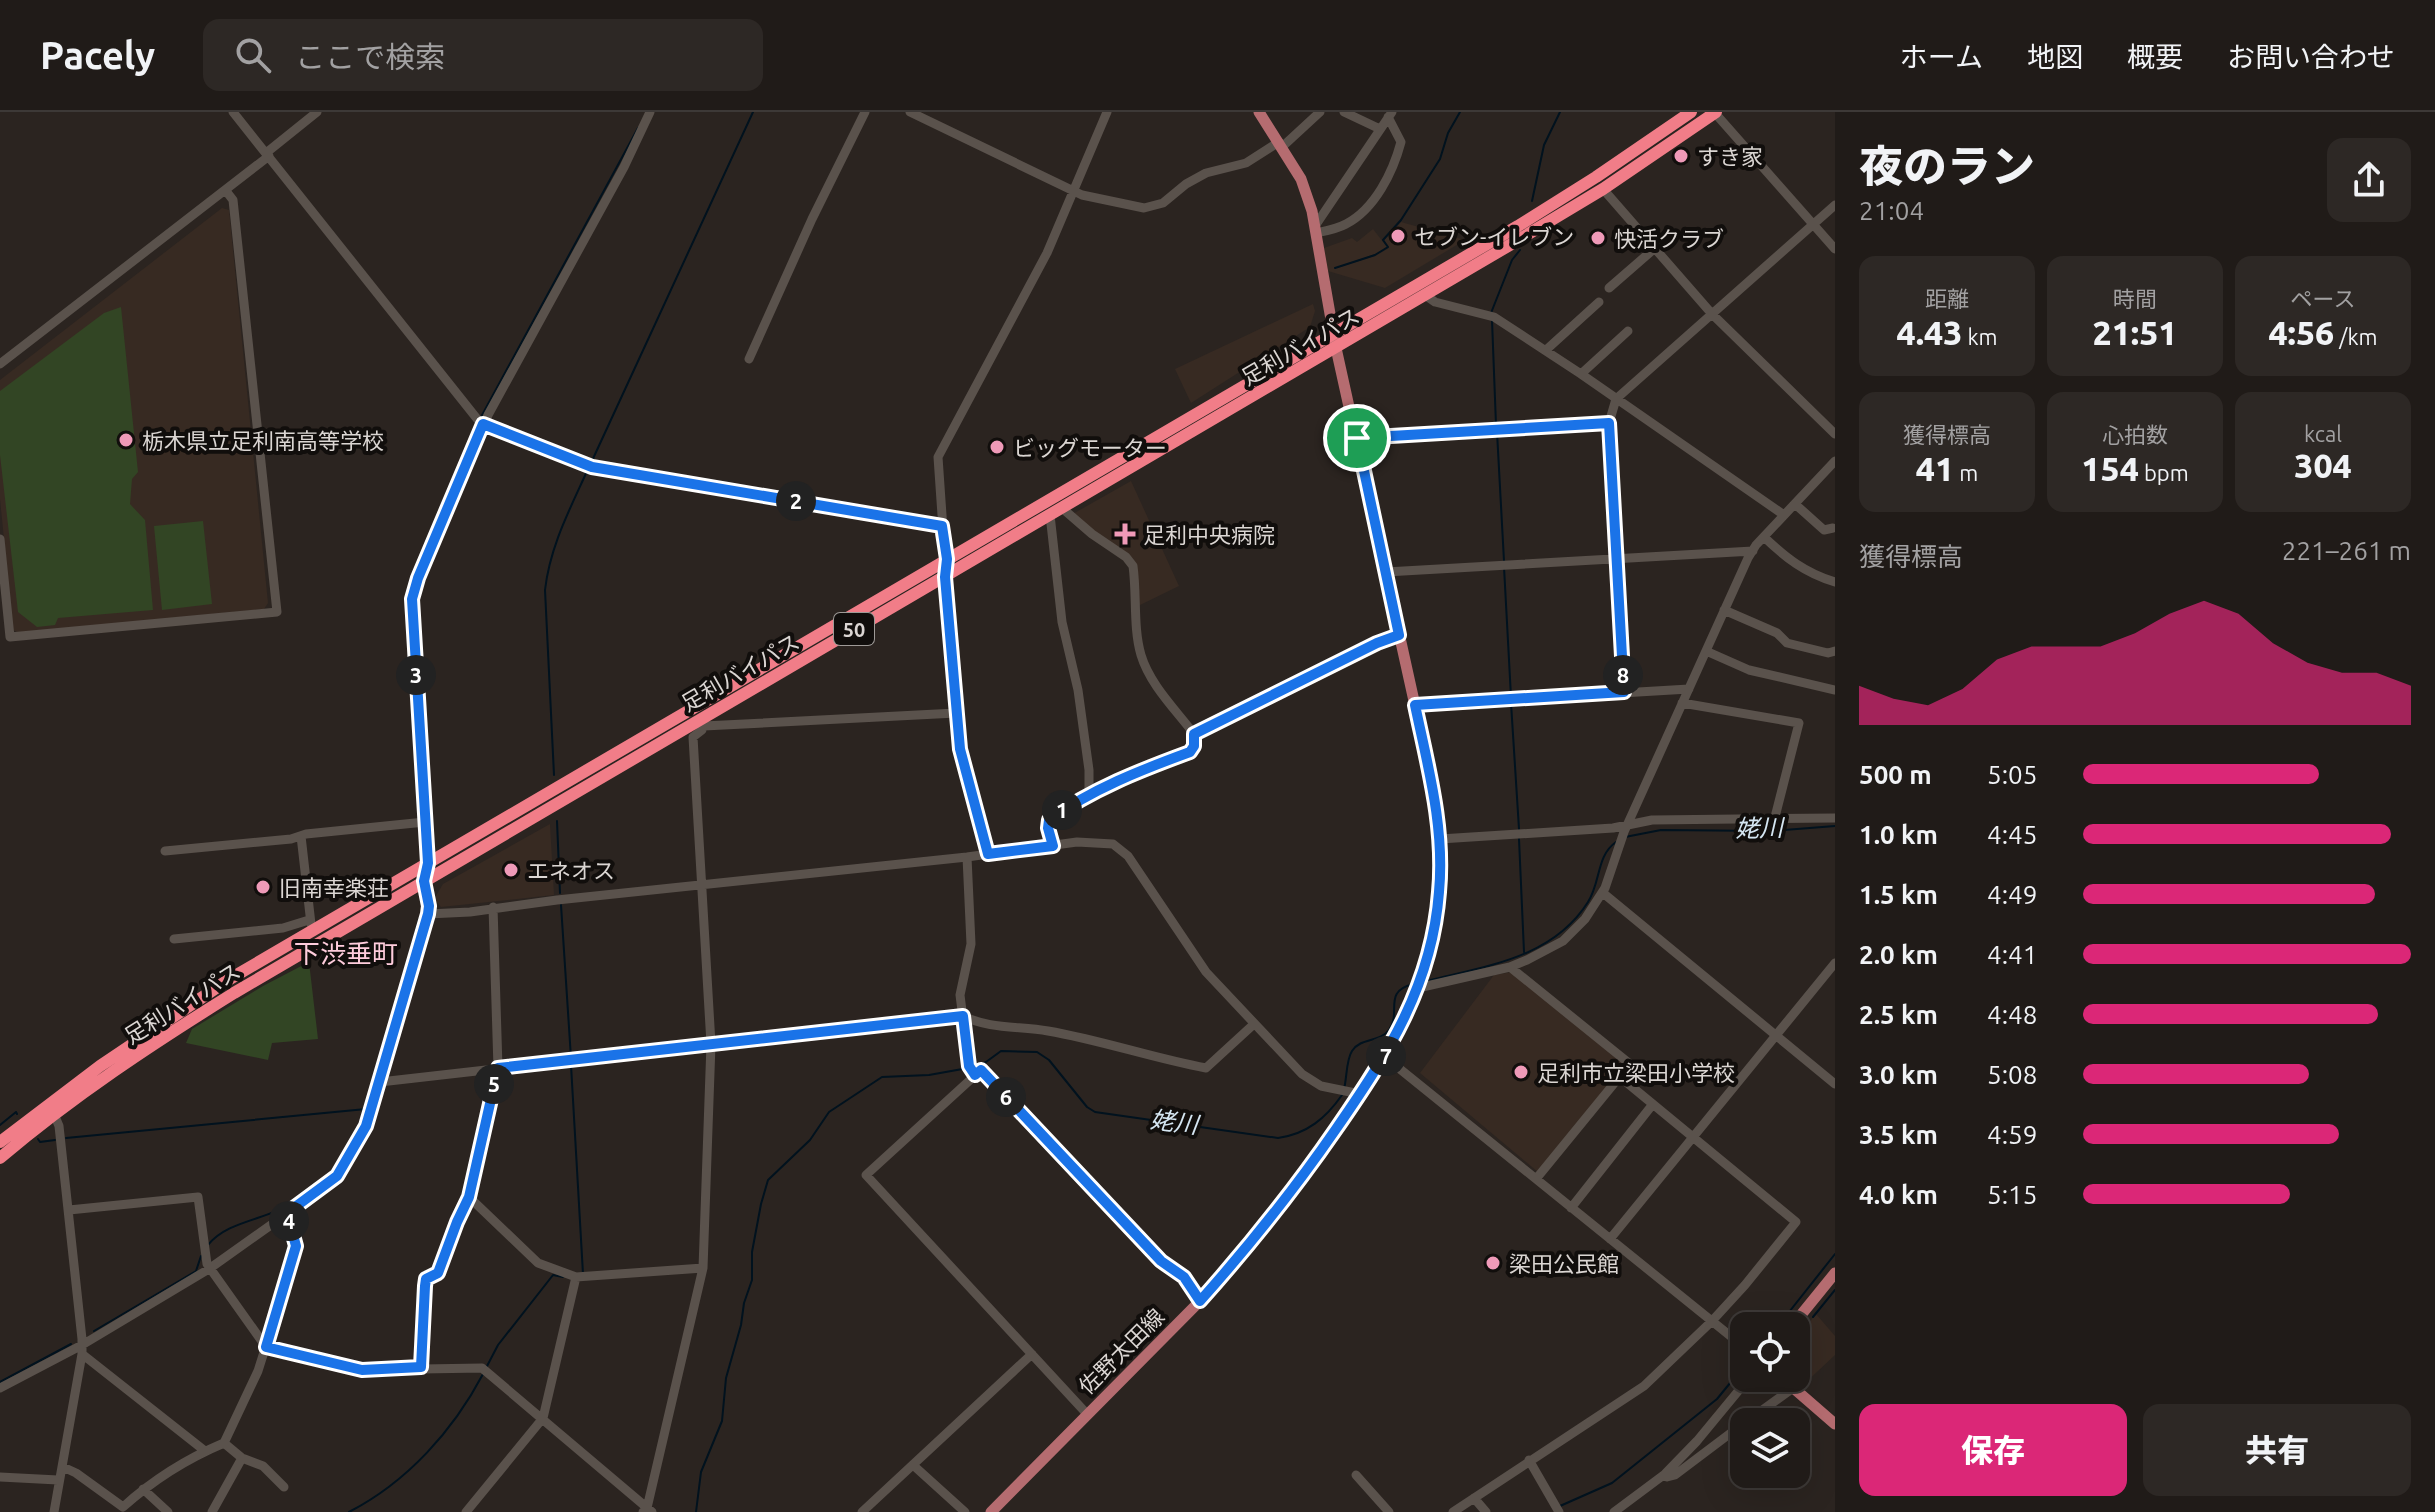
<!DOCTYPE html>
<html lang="ja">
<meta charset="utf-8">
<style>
:root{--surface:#201b18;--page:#2d2825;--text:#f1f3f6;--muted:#a2a1a2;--line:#3d3937;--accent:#db2777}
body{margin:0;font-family:Ubuntu,"Noto Sans JP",sans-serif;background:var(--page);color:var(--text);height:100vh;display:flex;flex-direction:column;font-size:30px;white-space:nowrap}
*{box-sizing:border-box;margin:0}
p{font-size:26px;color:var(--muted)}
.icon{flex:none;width:44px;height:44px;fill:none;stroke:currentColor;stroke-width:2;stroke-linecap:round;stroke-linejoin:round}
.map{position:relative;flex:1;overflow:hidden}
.sheet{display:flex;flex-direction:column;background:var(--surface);width:600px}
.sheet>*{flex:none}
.tools{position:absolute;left:1730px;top:1200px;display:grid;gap:16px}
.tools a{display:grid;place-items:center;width:80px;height:80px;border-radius:16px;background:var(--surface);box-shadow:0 8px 32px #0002,0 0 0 2px var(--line);font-size:40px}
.pin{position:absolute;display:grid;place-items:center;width:68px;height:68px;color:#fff;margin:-34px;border:4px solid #fff;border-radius:50%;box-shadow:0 2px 8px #0007}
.km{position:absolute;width:40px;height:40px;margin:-20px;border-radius:50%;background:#222;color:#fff;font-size:22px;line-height:40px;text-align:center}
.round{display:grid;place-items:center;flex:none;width:84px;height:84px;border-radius:16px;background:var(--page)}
.head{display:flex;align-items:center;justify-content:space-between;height:136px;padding:0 24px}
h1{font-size:44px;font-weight:800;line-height:60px}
.stats{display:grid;grid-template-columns:repeat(3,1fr);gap:12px;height:136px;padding:8px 24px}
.stats div{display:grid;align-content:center;border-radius:16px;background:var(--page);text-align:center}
.stats b{font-size:34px;font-weight:800}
.stats small{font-size:22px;font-weight:400}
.stats p{font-size:22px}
.chart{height:224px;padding:16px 24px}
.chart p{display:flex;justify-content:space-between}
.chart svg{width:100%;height:144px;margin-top:8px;fill:var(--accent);opacity:.7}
.cta{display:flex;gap:16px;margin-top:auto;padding:16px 24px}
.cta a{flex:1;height:92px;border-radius:16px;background:var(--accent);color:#fff;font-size:32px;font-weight:800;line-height:92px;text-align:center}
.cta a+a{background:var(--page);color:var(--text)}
ul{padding:0 24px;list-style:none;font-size:26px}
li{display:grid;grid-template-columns:128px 96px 1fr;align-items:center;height:60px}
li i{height:20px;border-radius:10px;background:var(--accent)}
header{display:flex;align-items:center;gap:48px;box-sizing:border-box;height:112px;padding:0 40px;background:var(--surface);border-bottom:2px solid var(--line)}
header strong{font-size:38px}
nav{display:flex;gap:44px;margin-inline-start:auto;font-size:28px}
.search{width:560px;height:72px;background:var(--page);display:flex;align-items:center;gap:20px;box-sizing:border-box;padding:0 28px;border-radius:16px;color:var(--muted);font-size:30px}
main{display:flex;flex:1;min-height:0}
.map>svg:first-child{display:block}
.built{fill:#372a22}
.green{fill:#324524}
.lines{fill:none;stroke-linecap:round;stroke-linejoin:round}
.stream{stroke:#01121e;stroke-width:2}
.minor{stroke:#5a524c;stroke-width:9}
.major{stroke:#b56c70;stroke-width:11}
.highway{stroke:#f17d88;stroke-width:12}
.route-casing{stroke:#fff;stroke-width:16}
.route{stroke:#1a73e8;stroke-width:10}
.poi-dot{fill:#ef9ab8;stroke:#110e0c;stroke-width:3}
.labels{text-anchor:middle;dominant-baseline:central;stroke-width:8;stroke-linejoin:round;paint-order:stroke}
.shield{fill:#110e0c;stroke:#9e9a97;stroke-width:2}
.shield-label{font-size:20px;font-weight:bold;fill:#dbd6d3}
.poi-label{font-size:22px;fill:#dbd6d3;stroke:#110e0c;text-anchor:start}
.street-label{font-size:22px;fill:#dbd6d3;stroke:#110e0c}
.water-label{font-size:24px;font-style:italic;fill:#d5e6f2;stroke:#110e0c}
.quarter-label{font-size:26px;fill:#feccdc;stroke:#110e0c}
</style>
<header>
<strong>Pacely</strong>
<div class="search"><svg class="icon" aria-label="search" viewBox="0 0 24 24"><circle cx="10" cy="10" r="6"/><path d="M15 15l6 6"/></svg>ここで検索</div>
<nav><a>ホーム</a><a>地図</a><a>概要</a><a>お問い合わせ</a></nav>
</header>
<main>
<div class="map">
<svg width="1835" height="1400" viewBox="0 0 1835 1400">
<rect width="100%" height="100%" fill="#2b2420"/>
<!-- built -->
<path class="built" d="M222 96 229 98 268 491 264 497 19 521 13 518 0 387V268Z
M1401 110 1465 128 1385 176 1328 159 1324 136 1352 126 1357 130 1373 117 1387 135 1375 142 1336 156 1375 144 1389 136 1384 128Z
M1313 192 1315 199 1310 215 1191 291 1175 257Z
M1131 369 1179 474 1138 494 1129 449 1071 403Z
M550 712 554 783 441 795 434 787 443 772Z
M1512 860 1622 949V959L1538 1060 1420 961 1494 863Z
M1816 1202 1835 1224V1243L1802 1274 1793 1266H1796V1227Z"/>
<!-- green -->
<path class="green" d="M121 195 138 360 132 367 130 392 145 408 153 498 58 506 55 513 37 515 18 500 0 343V279L104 201Z
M203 409 212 492 162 498 154 414Z
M309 850 318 927 272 931 268 948 186 931 192 917 263 874Z"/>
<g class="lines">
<!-- stream -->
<path class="stream" d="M1532 89 1544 33 1560 0
M1335 156 1375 143 1388 135 1383 128 1401 108 1440 47 1448 21 1460 0
M1491 201 1512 148 1520 138
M1492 208 1496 313
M481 305 638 16
M1497 320 1504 449
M591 351 753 0
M1504 455 1511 585
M1511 591 1519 717
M554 663 545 478C550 434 570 397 588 357
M557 709 560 781
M1625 725 1661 718 1770 719 1835 714
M1519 727 1524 840
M561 793 571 946
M1427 869C1486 854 1553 846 1588 790 1601 770 1596 744 1616 730
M571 953 583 1162
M974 955 986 950 1001 939 1037 940 1049 948 1087 995 1095 1000 1278 1026C1307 1022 1326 1006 1342 983
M1344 977C1347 966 1346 948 1352 939 1361 925 1379 931 1389 918 1402 900 1382 880 1413 872
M364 1006 419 807
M0 1013 16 1000 17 1002
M66 1026 366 997
M38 1027 40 1030 55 1028
M336 1058 358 1016
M302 1085 329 1065
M208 1133C228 1108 268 1108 294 1090
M1813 1205 1835 1178
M1778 1214 1835 1142
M94 1219 196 1159 201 1144
M486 1256 498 1233 553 1163 563 1165
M0 1270 71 1232
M1560 1394 1612 1371 1717 1287 1744 1254
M349 1400C407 1370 453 1319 483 1262
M696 1400 701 1360 722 1309 726 1266 741 1213 744 1191 752 1168V1140L761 1092 768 1068 810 1028 829 1000 882 965 929 963 968 956"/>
<!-- minor -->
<path class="minor" d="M233 0 478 308 483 312 592 355 942 414
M910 0 1082 83 1144 96 1163 91 1186 72 1206 61 1246 51 1279 30
M1344 0 1380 17
M1714 0 1835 137
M1282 35 1320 0
M266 41 317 0
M1603 77 1712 202 1835 322
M1315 114 1392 0
M1316 121C1326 119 1337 117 1346 112 1375 97 1393 60 1401 30L1388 5
M1609 176 1655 136
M1425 183 1435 190 1494 205 1581 262 1784 403
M1546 238 1599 190
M749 247 812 107 865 0
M0 252 269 44
M1581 262 1628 219
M1357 326 1609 311
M1795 392 1824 418 1833 416
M1062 396 1092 422 1126 445 1133 454C1137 483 1133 516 1141 543 1150 573 1176 598 1194 622
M1050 403 1062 510 1078 578 1089 658V682
M1764 425C1786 446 1805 461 1835 470
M0 427 10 525 277 500 233 88 226 79
M1386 460 1753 439
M1724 498 1777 521 1787 531 1828 541 1835 539
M1706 539 1749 558 1835 578
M1624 580 1609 311 1616 287 1835 93
M1682 591 1799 611 1774 709
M1415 593 1689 577
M704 614 956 601
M301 724 311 812
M1440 727 1613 716 1652 708 1835 706
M1053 734 1048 716 1049 708C1090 676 1142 658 1190 640L1194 634V622L1377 531 1399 523
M165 739 291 727 306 722 425 710
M988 742 957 621 938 345 1047 141 1107 0
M967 745 971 832 960 883 969 954 975 963
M1603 781 1835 972
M428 802 470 800 557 788 967 745 1077 730 1113 732 1128 744 1206 860 1302 962 1321 974 1360 982
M174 827 283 816 309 808
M1510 855 1630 952 1536 1067
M1418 876 1510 855 1527 848 1563 829 1585 807 1605 776 1624 720 1748 446 1756 433 1835 349
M1385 945 1744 1235
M380 970 963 904C989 917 1019 914 1048 919 1101 928 1152 946 1206 956L1254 912
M469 1085 538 1151 576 1165 703 1156
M1571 1096 1653 992
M69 1098 198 1085 207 1152 266 1235 362 1258 482 1256 652 1400
M1610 1127 1835 851
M82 1242 205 1339
M421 1255 425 1174 426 1167 438 1161 457 1110 469 1085 498 956 493 795
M0 1276 82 1233 209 1157 330 1071 343 1056 370 1003 429 794 424 769 428 751 412 487 414 477 488 303 624 55 650 0
M1087 1302 866 1063 981 958 1161 1149 1184 1165 1200 1189
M1746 1310 1793 1276
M242 1346 263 1354 284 1375
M1529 1348 1559 1400
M913 1353 965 1400
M63 1355 76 1361 123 1395C154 1367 186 1347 224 1331L258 1259 294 1145 296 1134 287 1101
M1665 1362 1667 1365 1675 1363 1744 1311
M1356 1363 1389 1400
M0 1365 58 1368
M143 1377 168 1400
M1474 1386 1486 1400
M54 1400 82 1242V1227L59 1014 54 1002
M212 1400 242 1346 224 1331
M466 1400 543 1306 576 1165
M643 1400 647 1396 703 1156 711 932 693 625 702 618 701 606
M862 1400 1032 1242
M1453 1400 1644 1274 1712 1209 1745 1173 1796 1110 1620 965
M1614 1400 1665 1362 1697 1329 1749 1266"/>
<!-- major -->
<path class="major" d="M1792 1214 1835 1161
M1782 1266 1835 1312
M991 1400 1200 1189 1284 1091 1360 982 1398 922 1419 873 1434 819 1440 751 1433 675 1336 236 1312 99 1301 67 1259 0"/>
<!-- highway -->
<path class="highway" d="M0 1030 100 954 228 868 1518 114 1596 65 1691 0
M0 1046C73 984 152 932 234 881L1520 127 1603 77 1716 0"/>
</g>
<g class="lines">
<defs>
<path id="route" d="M1609 311 1624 580 1415 593C1428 655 1445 716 1439 780 1432 873 1388 942 1336 1017 1294 1078 1249 1134 1200 1189L1184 1165 1161 1149 981 958 975 963 969 954 963 904 498 956 469 1085 457 1110 438 1161 426 1167 425 1174 421 1255 362 1258 266 1235 296 1134 287 1101 337 1064 366 1014 428 802 429 794 424 769 428 751 412 487 418 466 483 312 592 355 942 414 947 447 945 465 960 637 988 742 1053 734 1048 716 1049 708C1092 677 1141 658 1190 640L1194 634V622L1377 531 1399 523 1357 326Z"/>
</defs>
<!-- route casing -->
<use href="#route" class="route-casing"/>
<!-- route -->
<use href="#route" class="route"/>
</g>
<!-- markers -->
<g class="poi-dot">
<circle cx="1681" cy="44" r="8"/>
<circle cx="1398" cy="124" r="8"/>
<circle cx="1598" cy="126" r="8"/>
<circle cx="126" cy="328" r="8"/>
<circle cx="997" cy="335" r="8"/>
<path d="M1121 410h8v8h8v8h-8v8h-8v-8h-8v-8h8z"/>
<circle cx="511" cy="758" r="8"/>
<circle cx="263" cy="775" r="8"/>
<circle cx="1521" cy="960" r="8"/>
<circle cx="1493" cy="1151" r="8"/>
</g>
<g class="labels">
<!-- shield labels -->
<rect class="shield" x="834" y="501" width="40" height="32" rx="6"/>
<g class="shield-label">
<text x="854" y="517">50</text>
</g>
<!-- poi labels -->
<g class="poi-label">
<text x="1697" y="44">すき家</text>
<text x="1414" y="124">セブン-イレブン</text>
<text x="1614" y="126">快活クラブ</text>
<text x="142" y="328">栃木県立足利南高等学校</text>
<text x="1013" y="335">ビッグモーター</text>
<text x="1143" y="422">足利中央病院</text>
<text x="527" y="758">エネオス</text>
<text x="279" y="775">旧南幸楽荘</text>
<text x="1537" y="960">足利市立梁田小学校</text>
<text x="1509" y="1151">梁田公民館</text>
</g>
<!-- street labels -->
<g class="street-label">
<text transform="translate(1300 234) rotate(-30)">足利バイパス</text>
<text transform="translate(740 560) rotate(-30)">足利バイパス</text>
<text transform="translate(182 891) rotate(-32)">足利バイパス</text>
<text transform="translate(1121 1239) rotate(-45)">佐野太田線</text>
</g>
<!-- water labels -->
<g class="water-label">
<text transform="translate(1759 716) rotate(-1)">姥川</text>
<text transform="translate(1174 1010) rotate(7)">姥川</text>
</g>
<!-- quarter labels -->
<g class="quarter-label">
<text x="346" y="841">下渋垂町</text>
</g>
</g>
</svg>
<div class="tools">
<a><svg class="icon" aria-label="locate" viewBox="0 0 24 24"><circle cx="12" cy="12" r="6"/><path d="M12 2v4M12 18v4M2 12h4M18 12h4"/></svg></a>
<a><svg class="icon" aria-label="layers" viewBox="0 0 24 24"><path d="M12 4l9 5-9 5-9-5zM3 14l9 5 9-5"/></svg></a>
</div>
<div class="pin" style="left:1357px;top:326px;background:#1e9e55"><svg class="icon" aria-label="arrive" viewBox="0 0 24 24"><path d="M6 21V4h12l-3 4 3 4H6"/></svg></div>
<b class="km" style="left:1062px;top:698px">1</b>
<b class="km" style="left:796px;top:389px">2</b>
<b class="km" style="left:416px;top:563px">3</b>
<b class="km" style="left:289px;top:1109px">4</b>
<b class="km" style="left:494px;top:972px">5</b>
<b class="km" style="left:1006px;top:985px">6</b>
<b class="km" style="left:1386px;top:944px">7</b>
<b class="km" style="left:1623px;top:563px">8</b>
</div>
<section class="sheet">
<div class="head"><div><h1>夜のラン</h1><p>21:04</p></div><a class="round"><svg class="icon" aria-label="share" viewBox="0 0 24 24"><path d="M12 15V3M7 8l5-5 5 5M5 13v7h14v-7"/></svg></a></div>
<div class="stats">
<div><p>距離</p><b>4.43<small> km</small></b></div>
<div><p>時間</p><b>21:51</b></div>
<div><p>ペース</p><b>4:56<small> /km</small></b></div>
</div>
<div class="stats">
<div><p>獲得標高</p><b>41<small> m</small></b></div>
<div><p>心拍数</p><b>154<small> bpm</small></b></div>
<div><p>kcal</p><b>304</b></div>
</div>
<div class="chart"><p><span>獲得標高</span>221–261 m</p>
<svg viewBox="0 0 160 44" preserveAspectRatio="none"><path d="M0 44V32L10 36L20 38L30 33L40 24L50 20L60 20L70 20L80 16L90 10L100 6L110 10L120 19L130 25L140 28L150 28L160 32V44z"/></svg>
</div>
<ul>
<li><b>500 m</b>5:05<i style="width:72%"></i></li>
<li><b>1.0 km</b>4:45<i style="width:94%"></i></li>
<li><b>1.5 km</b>4:49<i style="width:89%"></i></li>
<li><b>2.0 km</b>4:41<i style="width:100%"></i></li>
<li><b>2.5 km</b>4:48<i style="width:90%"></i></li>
<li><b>3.0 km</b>5:08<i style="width:69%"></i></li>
<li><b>3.5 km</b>4:59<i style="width:78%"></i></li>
<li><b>4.0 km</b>5:15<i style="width:63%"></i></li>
</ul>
<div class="cta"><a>保存</a><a>共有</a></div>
</section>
</main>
